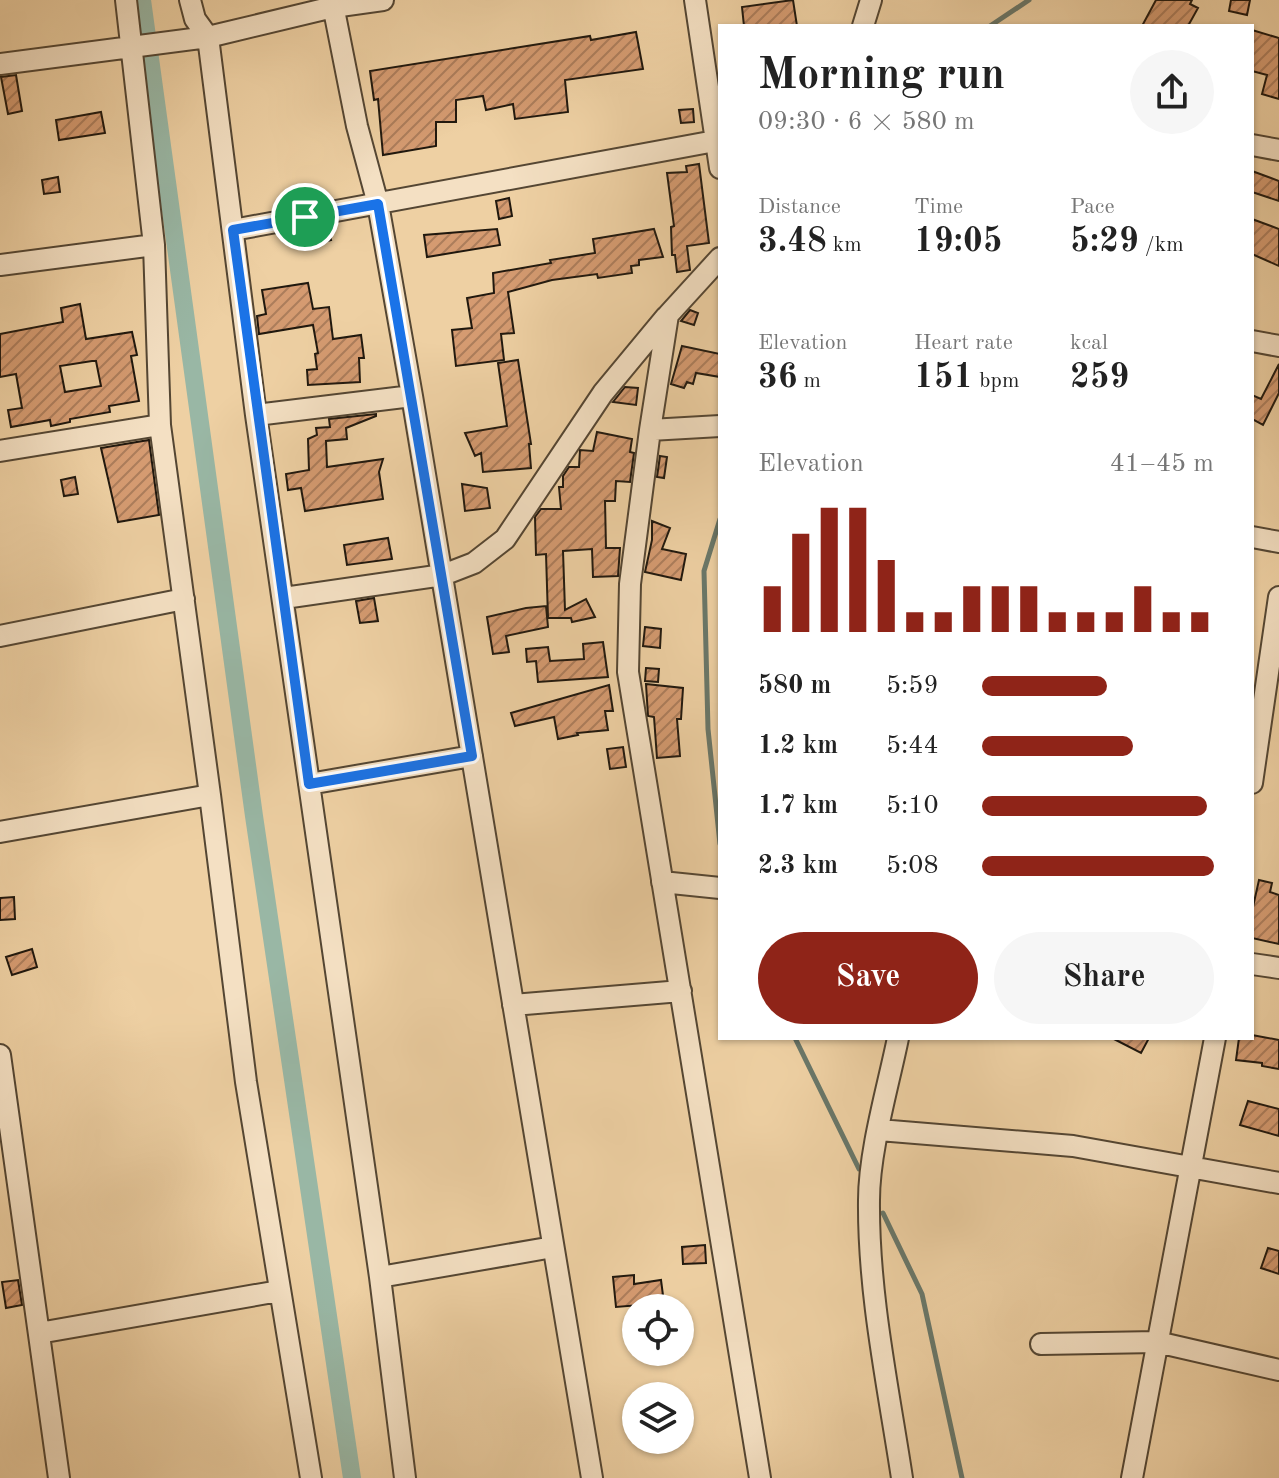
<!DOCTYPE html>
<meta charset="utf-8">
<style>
:root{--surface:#fff;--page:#f6f6f6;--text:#222;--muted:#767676;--accent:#8f2418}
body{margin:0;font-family:"Old Standard TT",serif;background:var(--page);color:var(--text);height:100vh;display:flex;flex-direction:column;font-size:30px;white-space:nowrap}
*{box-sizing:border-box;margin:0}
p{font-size:26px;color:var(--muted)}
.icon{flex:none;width:44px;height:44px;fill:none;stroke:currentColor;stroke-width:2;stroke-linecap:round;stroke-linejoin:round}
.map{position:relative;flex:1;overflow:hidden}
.panel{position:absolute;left:718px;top:24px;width:536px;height:1016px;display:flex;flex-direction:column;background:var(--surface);border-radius:0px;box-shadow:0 2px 6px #0004}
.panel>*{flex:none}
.fabs{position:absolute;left:622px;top:1294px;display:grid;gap:16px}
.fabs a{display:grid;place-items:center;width:72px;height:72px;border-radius:50%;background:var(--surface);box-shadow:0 2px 6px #0004;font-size:40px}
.pin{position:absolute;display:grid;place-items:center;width:68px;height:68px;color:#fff;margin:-34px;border:4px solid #fff;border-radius:50%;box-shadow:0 2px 8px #0007}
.round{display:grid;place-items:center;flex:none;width:84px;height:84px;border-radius:42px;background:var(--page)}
.headline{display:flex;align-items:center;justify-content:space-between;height:136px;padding:0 40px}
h1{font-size:44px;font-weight:600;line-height:60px}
.metrics{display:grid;grid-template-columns:repeat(3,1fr);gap:12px;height:136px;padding:8px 40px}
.metrics div{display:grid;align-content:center}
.metrics b{font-size:34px;font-weight:600}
.metrics small{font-size:22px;font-weight:400}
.metrics p{font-size:22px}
.chart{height:224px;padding:16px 40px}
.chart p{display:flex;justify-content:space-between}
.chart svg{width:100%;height:144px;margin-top:8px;stroke:var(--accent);stroke-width:6}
.action{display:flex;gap:16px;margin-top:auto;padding:16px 40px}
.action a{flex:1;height:92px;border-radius:48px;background:var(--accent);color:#fff;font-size:32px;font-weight:600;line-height:92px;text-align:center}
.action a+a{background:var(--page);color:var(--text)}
ul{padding:0 40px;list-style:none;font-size:26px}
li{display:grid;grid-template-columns:128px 96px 1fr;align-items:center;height:60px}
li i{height:20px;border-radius:10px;background:var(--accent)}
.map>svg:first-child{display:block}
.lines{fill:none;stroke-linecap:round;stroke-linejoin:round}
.stream{stroke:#697769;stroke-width:5}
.canal{stroke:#99b7a5;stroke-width:18}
.building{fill:url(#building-hatch);stroke:#20180e;stroke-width:2;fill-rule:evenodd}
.street-casing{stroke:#544633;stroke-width:24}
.street{stroke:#f4e0c3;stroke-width:20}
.route-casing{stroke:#fff;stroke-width:16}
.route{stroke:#1a73e8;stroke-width:10}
</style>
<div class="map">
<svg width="1279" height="1478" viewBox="0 0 1279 1478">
<defs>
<pattern id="building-hatch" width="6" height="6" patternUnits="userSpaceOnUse" patternTransform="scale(2)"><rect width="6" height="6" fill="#d59b71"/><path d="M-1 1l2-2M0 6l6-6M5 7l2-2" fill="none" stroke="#ac7d5b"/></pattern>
</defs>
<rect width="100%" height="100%" fill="#eed0a3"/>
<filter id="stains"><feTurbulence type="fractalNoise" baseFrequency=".0025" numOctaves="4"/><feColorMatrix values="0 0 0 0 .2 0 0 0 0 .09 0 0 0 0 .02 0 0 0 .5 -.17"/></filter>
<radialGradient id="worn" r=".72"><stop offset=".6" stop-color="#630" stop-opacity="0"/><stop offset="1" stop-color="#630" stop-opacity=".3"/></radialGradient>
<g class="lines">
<!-- stream -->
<path class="stream" d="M990 26 1029 0
M720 519 704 571 708 729 720 844
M795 1038 859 1169
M883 1213 922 1294 962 1478"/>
<!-- canal -->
<path class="canal" d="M142 0 254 816 352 1478"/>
</g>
<!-- building -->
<path class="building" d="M793 0 797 26H744L742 7Z
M1156 0H1192L1190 4 1198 8 1188 26H1142Z
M1231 0H1250L1247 15 1229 11Z
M1252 30 1279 38V99L1262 94 1267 75 1252 71Z
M636 32 643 69 565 80 568 112 515 119 513 104 486 110 483 96 456 100V122H436V146L383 155 378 99 374 100 370 71 590 36 591 40Z
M16 75 22 111 8 114 1 77Z
M693 109 694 122 681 123 679 110Z
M101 112 105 133 59 140 56 120Z
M699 164 709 243 687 246 690 270 677 272 675 255H672L671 227 674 226 667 173 687 172 686 166Z
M1252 171 1279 181V201L1252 192Z
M58 177 60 192 44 194 42 180Z
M509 198 512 216 499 219 496 201Z
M1252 219 1279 229V266L1252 254Z
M327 226 331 240 316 244 311 229Z
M497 229 500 245 427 257 424 235Z
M654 229 663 257 639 260V265L631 266 632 273 598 278 597 274 552 280 508 292 514 333 501 334 504 360 456 366 452 330 472 328 467 298 494 293 493 273 551 263 550 260 595 253 593 239Z
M308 283 313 309 329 307 333 339 361 335 364 358H359L360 382 308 385 307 370 317 369 315 354 318 353 313 325 259 334 257 316 266 314 262 290Z
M80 304 86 339 132 332 137 355 131 356 139 401 109 406 110 412 70 419V422L51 426 50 420 11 427 8 410 22 408 16 374 0 377V334L63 322 61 308ZM92 361H96L101 386 65 392 60 366Z
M690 310 698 313 694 325 681 321Z
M682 346 720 354V377L696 373 693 384 687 382 684 388 671 384Z
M518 360 531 444H529L531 468 483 472 481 453 475 456 465 433 507 426 498 363Z
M1279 364V393L1263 425 1252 419V395L1261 399Z
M625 387 638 388 636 405 613 402Z
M376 414V416L346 428 347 439 326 441 327 467 383 459 379 472 383 499 305 511 301 488 288 490 286 474 309 470 308 439 317 435 316 428 330 427 329 419Z
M597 432 632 439 630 452 634 453 630 482 616 481 615 501H605L606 548H620L618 576 593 577 592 549 563 551 565 610 586 599 595 617 572 622 571 618H548L546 554 536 555 535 517 541 509H561L559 487H563V476L569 467H579L580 450 593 451Z
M149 440 159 515 118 522 101 448Z
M660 456 667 457 664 478 657 477Z
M75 477 78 494 64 496 61 480Z
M462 484 487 488 490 508 465 511Z
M652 521 670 528 662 549 686 554 681 580 645 572 652 540Z
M388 538 392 559 347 565 344 545Z
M374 598 378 621 360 623 356 601Z
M546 606 548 627 506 636 509 652 493 654 487 617 526 608Z
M645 627 661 629 660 648 643 646Z
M603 642 608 677 538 682 536 661 527 662 526 649 548 647 550 661 584 659 583 644Z
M646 668 659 669 658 682 645 681Z
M646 684 683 688 681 719H677L680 756 657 758 654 717 648 716Z
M609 685 613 711H605L608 730 577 733 578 735 558 739 554 717 515 726 511 713Z
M623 747 626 767 610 769 607 749Z
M1259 880 1272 883 1270 892 1279 895V944L1252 938V911Z
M14 897 15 919 0 920V898Z
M32 949 37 967 12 975 6 957Z
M1252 1035 1279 1040V1069L1262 1066V1063L1236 1060 1239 1038H1252Z
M1112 1038H1149L1141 1053Z
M1248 1101 1279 1109V1136L1240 1125Z
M705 1245 706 1263 683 1264 682 1247Z
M1268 1248 1279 1251V1274L1261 1268Z
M634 1275V1284L661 1280 664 1303 616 1307 613 1277Z
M18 1280 22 1305 6 1308 2 1282Z"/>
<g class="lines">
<defs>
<path id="street" d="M126 0 154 245 160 425 210 795
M190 0 195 19 208 37 256 415 380 1277 405 1478
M332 0 357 126 378 204 412 396 592 1478
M695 0 720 168
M863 26 871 0
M0 64 208 37 333 7 383 0
M1252 145 1279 150
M233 230 715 141
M720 258 668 315 650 430 630 584 628 672 760 1478
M0 265 154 245
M1252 341 1279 346
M256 415 412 396
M650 430 720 426
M0 451 160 425
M1252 537 1279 542
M284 598 443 575 474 563 505 539 603 393 666 317
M0 636 184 599
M1252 783 1279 597
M309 784 472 756
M0 832 210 795 246 1082 311 1478
M662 882 720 888
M1252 964 1279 968
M513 1005 681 991
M898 1038C888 1087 869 1151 869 1200 868 1293 888 1386 902 1478
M0 1055 59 1478
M879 1130 1073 1146 1279 1183
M380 1277 553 1247
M39 1333 279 1291
M1041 1344 1157 1342 1279 1370
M1132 1478 1215 1038"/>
</defs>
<!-- street casing -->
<use href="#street" class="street-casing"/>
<!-- street -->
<use href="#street" class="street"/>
</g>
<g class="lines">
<defs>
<path id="route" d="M378 204 472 756 309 784 233 230Z"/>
</defs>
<!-- route casing -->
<use href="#route" class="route-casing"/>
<!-- route -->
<use href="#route" class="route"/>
</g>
<rect width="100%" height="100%" filter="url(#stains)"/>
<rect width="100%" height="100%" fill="url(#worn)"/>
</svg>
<div class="fabs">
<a><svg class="icon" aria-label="locate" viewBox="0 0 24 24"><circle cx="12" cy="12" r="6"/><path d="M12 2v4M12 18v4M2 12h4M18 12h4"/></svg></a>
<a><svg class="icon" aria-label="layers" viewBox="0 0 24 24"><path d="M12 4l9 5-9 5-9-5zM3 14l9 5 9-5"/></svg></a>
</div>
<div class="pin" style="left:305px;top:217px;background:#1e9e55"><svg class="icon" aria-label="arrive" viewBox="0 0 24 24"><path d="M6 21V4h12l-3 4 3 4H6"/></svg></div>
<section class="panel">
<div class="headline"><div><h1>Morning run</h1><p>09:30 · 6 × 580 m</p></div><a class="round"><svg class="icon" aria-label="share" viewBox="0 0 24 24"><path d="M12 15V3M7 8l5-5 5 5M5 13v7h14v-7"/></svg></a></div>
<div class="metrics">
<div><p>Distance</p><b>3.48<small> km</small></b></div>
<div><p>Time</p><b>19:05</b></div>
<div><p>Pace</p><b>5:29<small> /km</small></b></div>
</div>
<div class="metrics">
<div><p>Elevation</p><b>36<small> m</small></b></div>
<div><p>Heart rate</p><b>151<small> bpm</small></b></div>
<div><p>kcal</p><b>259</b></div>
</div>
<div class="chart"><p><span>Elevation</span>41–45 m</p>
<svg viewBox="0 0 160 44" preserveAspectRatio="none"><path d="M5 44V30M15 44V14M25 44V6M35 44V6M45 44V22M55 44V38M65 44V38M75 44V30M85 44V30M95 44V30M105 44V38M115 44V38M125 44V38M135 44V30M145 44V38M155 44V38"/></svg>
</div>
<ul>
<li><b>580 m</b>5:59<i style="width:54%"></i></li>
<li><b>1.2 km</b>5:44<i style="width:65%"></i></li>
<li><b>1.7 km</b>5:10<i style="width:97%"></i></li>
<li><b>2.3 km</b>5:08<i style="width:100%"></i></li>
</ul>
<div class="action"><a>Save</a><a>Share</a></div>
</section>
</div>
